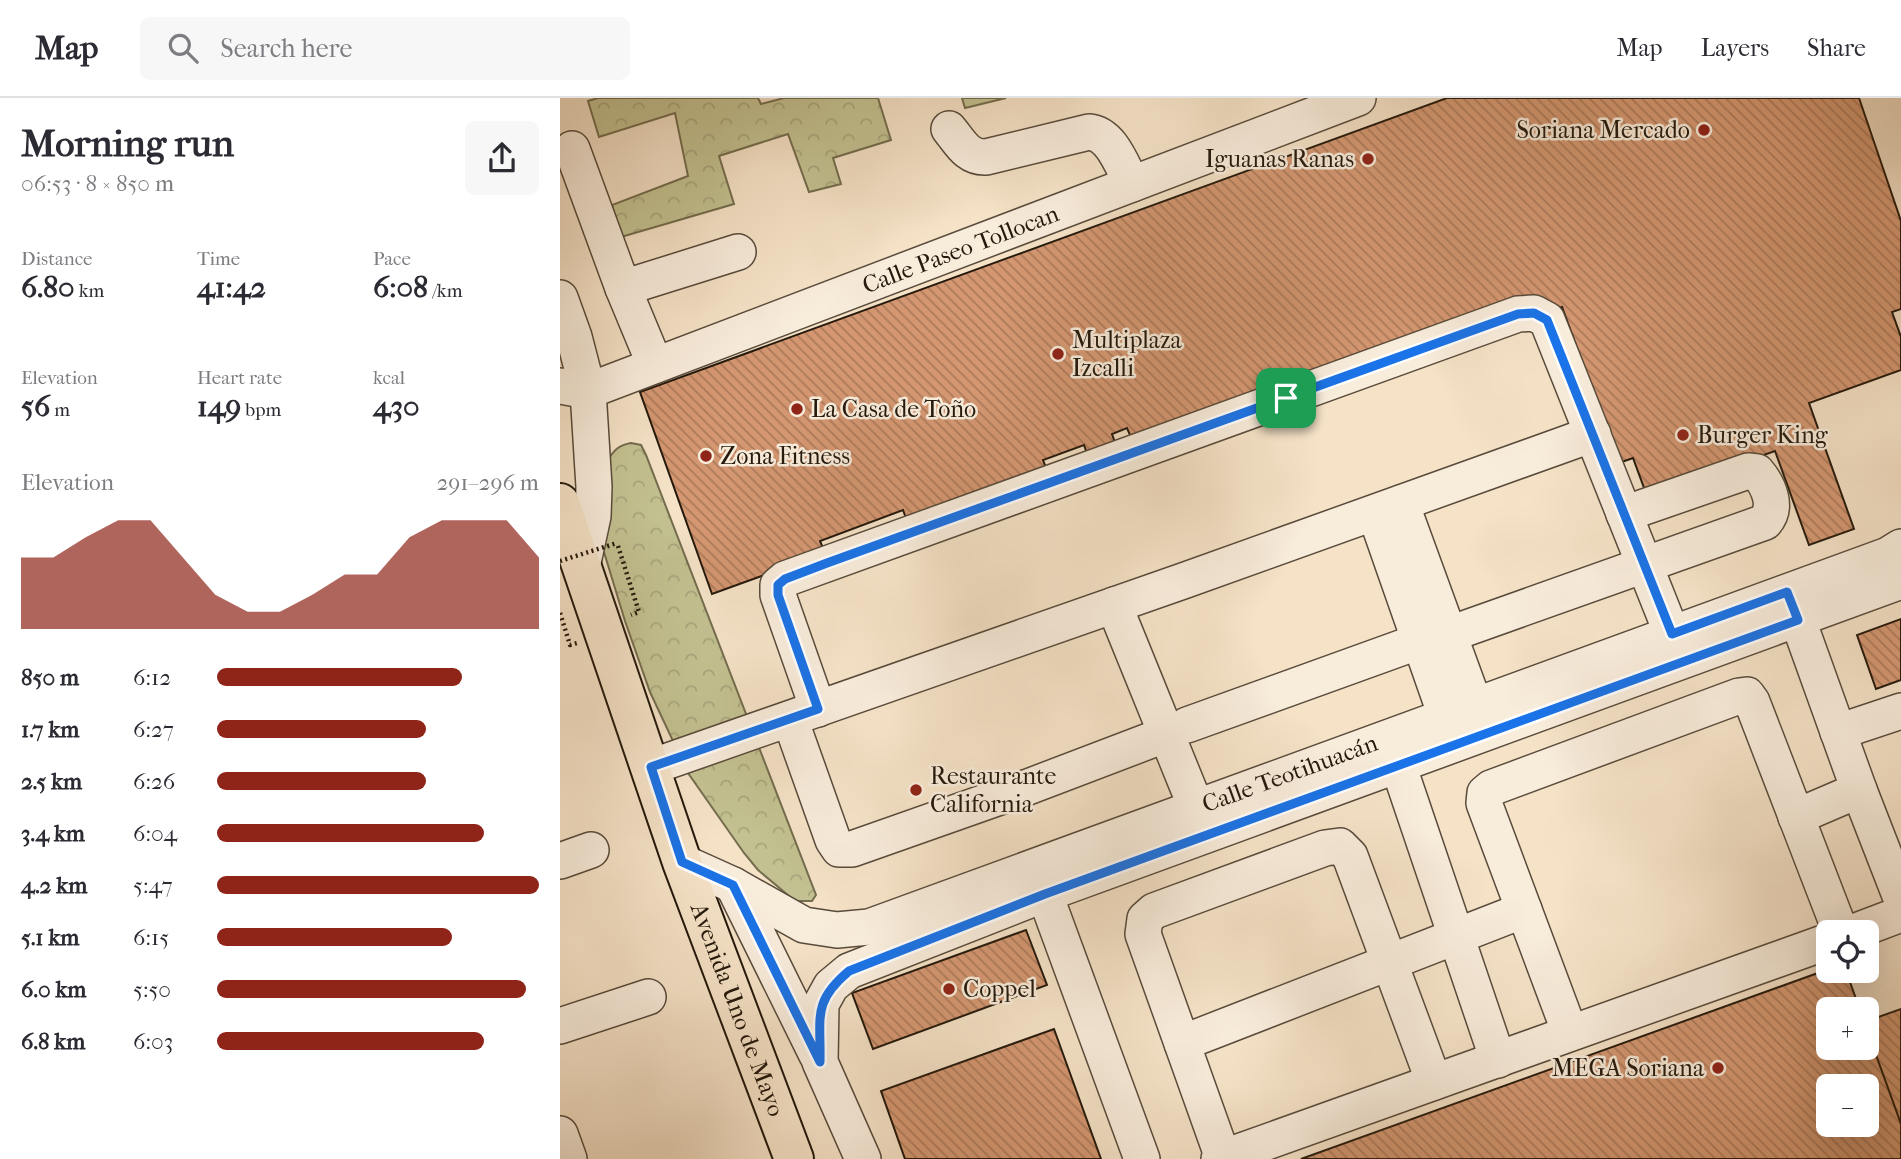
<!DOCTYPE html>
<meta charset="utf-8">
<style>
:root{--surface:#fff;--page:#f7f7f7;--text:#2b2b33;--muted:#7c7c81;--line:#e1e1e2;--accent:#8f2418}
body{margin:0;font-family:"IM FELL French Canon",serif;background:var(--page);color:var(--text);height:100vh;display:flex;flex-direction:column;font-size:26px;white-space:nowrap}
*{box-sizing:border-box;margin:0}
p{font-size:23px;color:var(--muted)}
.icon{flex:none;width:38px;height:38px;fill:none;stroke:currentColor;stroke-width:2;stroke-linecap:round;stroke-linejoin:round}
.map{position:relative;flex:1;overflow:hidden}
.details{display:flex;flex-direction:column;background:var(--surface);width:560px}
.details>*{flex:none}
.buttons{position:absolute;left:1256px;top:822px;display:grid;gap:14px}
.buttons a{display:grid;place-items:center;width:63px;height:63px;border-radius:10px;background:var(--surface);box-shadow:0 7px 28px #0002;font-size:35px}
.pin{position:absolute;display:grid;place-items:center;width:60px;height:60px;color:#fff;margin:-30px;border-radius:14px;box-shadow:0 4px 10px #0006}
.round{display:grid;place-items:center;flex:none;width:74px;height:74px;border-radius:10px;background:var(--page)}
.head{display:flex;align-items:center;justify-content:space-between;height:119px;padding:0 21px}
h1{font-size:38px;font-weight:800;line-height:52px}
.figures{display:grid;grid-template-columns:repeat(3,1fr);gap:10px;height:119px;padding:7px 21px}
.figures div{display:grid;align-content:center}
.figures b{font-size:30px;font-weight:800}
.figures small{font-size:19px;font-weight:400}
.figures p{font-size:19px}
.chart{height:196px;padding:14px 21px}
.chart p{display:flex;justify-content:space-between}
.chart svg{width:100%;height:126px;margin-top:7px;fill:var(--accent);opacity:.7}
ul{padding:0 21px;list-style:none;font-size:23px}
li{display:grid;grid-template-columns:112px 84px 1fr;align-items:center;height:52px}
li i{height:18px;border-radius:9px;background:var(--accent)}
header{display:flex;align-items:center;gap:42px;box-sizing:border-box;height:98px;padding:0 35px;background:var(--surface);border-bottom:2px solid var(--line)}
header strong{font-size:33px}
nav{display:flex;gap:38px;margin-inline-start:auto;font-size:24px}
.search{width:490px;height:63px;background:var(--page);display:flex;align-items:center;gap:18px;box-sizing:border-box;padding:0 24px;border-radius:10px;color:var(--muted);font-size:26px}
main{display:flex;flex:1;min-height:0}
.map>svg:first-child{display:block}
.park{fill:url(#park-crowns);stroke:#746d4e;stroke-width:2}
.building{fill:url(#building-back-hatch);stroke:#24190c;stroke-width:2;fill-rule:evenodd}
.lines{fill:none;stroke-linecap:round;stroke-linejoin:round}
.minor-casing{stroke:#584b3b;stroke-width:38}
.major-casing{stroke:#24190c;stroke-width:42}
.path{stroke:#24190c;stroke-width:4.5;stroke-dasharray:2 3.5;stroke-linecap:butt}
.minor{stroke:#f8ecdb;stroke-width:35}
.major{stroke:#f5e2c7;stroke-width:38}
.path-bridge{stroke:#24190c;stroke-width:4.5;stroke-dasharray:2 3.5;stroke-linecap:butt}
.route-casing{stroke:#fff;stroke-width:14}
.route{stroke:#1a73e8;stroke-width:9}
.poi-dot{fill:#8f2418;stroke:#f8ecdb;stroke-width:2.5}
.labels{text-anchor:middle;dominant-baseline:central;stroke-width:5;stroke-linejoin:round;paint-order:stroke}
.poi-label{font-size:24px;fill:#24190c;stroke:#f8ecdb;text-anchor:start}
.street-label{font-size:24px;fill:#24190c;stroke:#f8ecdb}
</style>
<header>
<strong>Map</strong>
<div class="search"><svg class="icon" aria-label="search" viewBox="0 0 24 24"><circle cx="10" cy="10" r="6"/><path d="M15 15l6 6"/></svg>Search here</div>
<nav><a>Map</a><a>Layers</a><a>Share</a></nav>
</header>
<main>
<section class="details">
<div class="head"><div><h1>Morning run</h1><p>06:53 · 8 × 850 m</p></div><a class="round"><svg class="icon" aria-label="share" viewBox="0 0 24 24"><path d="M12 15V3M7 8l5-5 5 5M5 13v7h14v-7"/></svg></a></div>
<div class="figures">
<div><p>Distance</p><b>6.80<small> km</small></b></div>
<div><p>Time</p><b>41:42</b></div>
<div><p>Pace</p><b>6:08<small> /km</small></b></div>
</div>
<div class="figures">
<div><p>Elevation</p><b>56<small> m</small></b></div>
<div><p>Heart rate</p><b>149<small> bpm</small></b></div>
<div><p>kcal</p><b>430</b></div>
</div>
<div class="chart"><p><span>Elevation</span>291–296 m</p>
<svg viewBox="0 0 160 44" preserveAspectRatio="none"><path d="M0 44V19L10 19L20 12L30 6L40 6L50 19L60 32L70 38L80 38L90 32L100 25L110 25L120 12L130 6L140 6L150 6L160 19V44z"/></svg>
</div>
<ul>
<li><b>850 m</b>6:12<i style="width:76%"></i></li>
<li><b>1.7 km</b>6:27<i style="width:65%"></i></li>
<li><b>2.5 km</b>6:26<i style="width:65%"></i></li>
<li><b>3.4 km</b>6:04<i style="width:83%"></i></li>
<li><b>4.2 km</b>5:47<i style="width:100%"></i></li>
<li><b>5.1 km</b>6:15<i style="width:73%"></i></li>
<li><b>6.0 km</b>5:50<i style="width:96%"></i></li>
<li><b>6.8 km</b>6:03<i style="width:83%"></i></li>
</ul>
</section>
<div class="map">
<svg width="1341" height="1061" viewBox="0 0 1341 1061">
<defs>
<pattern id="park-crowns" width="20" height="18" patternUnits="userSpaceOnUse" patternTransform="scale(1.75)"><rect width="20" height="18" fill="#c3c191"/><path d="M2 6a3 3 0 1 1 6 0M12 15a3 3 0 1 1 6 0" fill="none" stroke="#a7a57c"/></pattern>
<pattern id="building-back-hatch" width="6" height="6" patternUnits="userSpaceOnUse" patternTransform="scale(1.75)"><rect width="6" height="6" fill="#d49771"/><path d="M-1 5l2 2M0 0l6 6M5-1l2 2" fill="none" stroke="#ac7a5b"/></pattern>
</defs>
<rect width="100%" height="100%" fill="#f5e2c7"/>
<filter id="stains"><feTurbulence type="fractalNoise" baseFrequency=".00286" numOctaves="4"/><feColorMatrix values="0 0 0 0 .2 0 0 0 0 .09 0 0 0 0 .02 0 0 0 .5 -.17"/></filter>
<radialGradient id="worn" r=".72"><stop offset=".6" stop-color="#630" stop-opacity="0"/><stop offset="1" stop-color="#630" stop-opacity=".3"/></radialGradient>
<!-- park -->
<path class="park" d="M38 0H198L201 6 224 0H318L331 42 273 60 281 86 249 94 228 36 159 58 174 106 61 139 52 107 128 78 115 15 39 39 28 3Z
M402 0H446L405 10Z
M71 345 81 347 86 357 256 797 252 803H235L198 772 184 755 128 675 90 594 65 523 40 441 48 362C54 352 59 347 71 345Z"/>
<!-- building -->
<path class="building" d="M887 0H1299L1341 123V211L1332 214 1341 239V272L1249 305 1294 431 1249 447 1215 353 1087 398 1073 360 1059 365 1002 209 998 210 994 218 974 197 573 344 567 330 552 336 559 356 531 367 524 347 483 362 488 375 347 423 343 412 260 443 265 455 152 496 80 294Z
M1341 521V582L1316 591 1297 537Z
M466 832 487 887 313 951 292 895Z
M1269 871V873H1286L1300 912H1269V950H1307V932L1341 1026V1061H741ZM1269 989H1307V1027H1269Z
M1341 911V1026L1307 932V923Z
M494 931 541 1061H345L321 993Z"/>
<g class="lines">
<defs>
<g id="minor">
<path d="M389 31C400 44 407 60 426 59L529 34C552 36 562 68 572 86"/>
<path d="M12 51 63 190 178 154"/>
<path d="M63 190 95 267"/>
<path d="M0 200 14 239 28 293 34 389 33 418 22 469"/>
<path id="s1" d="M0 288 28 293 798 0"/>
<path d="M841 405 915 608"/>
<path d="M815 415 886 618"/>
<path d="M1230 500 1299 692 1341 800"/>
<path d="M554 507 636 709"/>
<path d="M890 536 1205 424C1218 409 1209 388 1197 374L1188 373 1064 416"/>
<path d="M258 611 218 497V487L225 481 958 216 974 215 987 222 1112 536"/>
<path d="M230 621 273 742 279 751H292L468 689 607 636"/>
<path d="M627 627 860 543"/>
<path d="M1278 634 1341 613"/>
<path d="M831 646 938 962"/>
<path d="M91 669 623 483 1033 336"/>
<path d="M1236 719 1299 692"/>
<path d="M0 763 31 752"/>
<path id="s2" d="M122 764 173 787 244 827 277 832 309 829 1328 457 1341 449"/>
<path d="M477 775 582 1061"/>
<path d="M173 787 257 957"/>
<path d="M1291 835 1341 816"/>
<path d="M0 928 88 899"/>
<path d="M1010 935 924 705 925 695 931 690 1179 598 1187 597 1192 604 1281 835"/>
<path d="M622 945 964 812"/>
<path d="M0 1036 9 1061"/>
<path d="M663 1060 583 836 585 821 594 813 765 750 780 748 790 758 874 984"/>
<path d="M303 1061 260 964 261 906 271 888 289 873 485 796 1341 483"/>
<path d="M659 1061 1269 843"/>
</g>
<g id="major">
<path id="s3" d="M0 405 122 764 234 1061"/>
</g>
</defs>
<!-- minor casing -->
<use href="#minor" class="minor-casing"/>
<!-- major casing -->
<use href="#major" class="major-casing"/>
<!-- path -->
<path class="path" d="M58 448 79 514 71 517
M0 515 10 547 17 545"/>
<!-- minor -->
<use href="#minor" class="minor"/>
<!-- major -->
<use href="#major" class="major"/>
<!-- path-bridge -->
<path class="path-bridge" d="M0 463 57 445"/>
</g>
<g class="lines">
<defs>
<path id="route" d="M974 215 987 222 1112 536 1227 494 1238 522 485 796 289 873C252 904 261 919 260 964L173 787 122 764 91 669 258 611 218 497V487L225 481 267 465 958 216Z"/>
</defs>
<!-- route casing -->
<use href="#route" class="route-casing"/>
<!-- route -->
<use href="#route" class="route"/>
</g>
<!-- markers -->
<g class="poi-dot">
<circle cx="1144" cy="32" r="7"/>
<circle cx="808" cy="61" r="7"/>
<circle cx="498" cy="256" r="7"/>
<circle cx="237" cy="311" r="7"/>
<circle cx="1123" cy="337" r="7"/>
<circle cx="146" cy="358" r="7"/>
<circle cx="356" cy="692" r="7"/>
<circle cx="389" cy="891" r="7"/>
<circle cx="1158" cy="970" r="7"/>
</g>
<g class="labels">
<!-- poi labels -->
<g class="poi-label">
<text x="1130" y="32" text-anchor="end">Soriana Mercado</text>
<text x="794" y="61" text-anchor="end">Iguanas Ranas</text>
<text x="512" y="242">Multiplaza<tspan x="512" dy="28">Izcalli</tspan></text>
<text x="251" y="311">La Casa de Toño</text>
<text x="1137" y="337">Burger King</text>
<text x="160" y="358">Zona Fitness</text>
<text x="370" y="678">Restaurante<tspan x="370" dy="28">California</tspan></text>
<text x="403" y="891">Coppel</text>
<text x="1144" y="970" text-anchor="end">MEGA Soriana</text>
</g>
<!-- street labels -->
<g class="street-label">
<text stroke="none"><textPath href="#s1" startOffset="427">Calle Paseo Tollocan</textPath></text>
<text stroke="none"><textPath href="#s2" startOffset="651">Calle Teotihuacán</textPath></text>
<text stroke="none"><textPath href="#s3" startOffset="537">Avenida Uno de Mayo</textPath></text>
</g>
</g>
<rect width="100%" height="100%" filter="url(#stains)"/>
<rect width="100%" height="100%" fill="url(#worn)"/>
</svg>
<div class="buttons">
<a><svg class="icon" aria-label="locate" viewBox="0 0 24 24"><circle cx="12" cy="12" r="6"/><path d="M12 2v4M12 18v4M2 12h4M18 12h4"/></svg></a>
<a>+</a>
<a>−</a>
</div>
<div class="pin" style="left:726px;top:300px;background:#1e9e55"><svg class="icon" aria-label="arrive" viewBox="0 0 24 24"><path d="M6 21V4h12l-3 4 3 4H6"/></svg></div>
</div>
</main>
